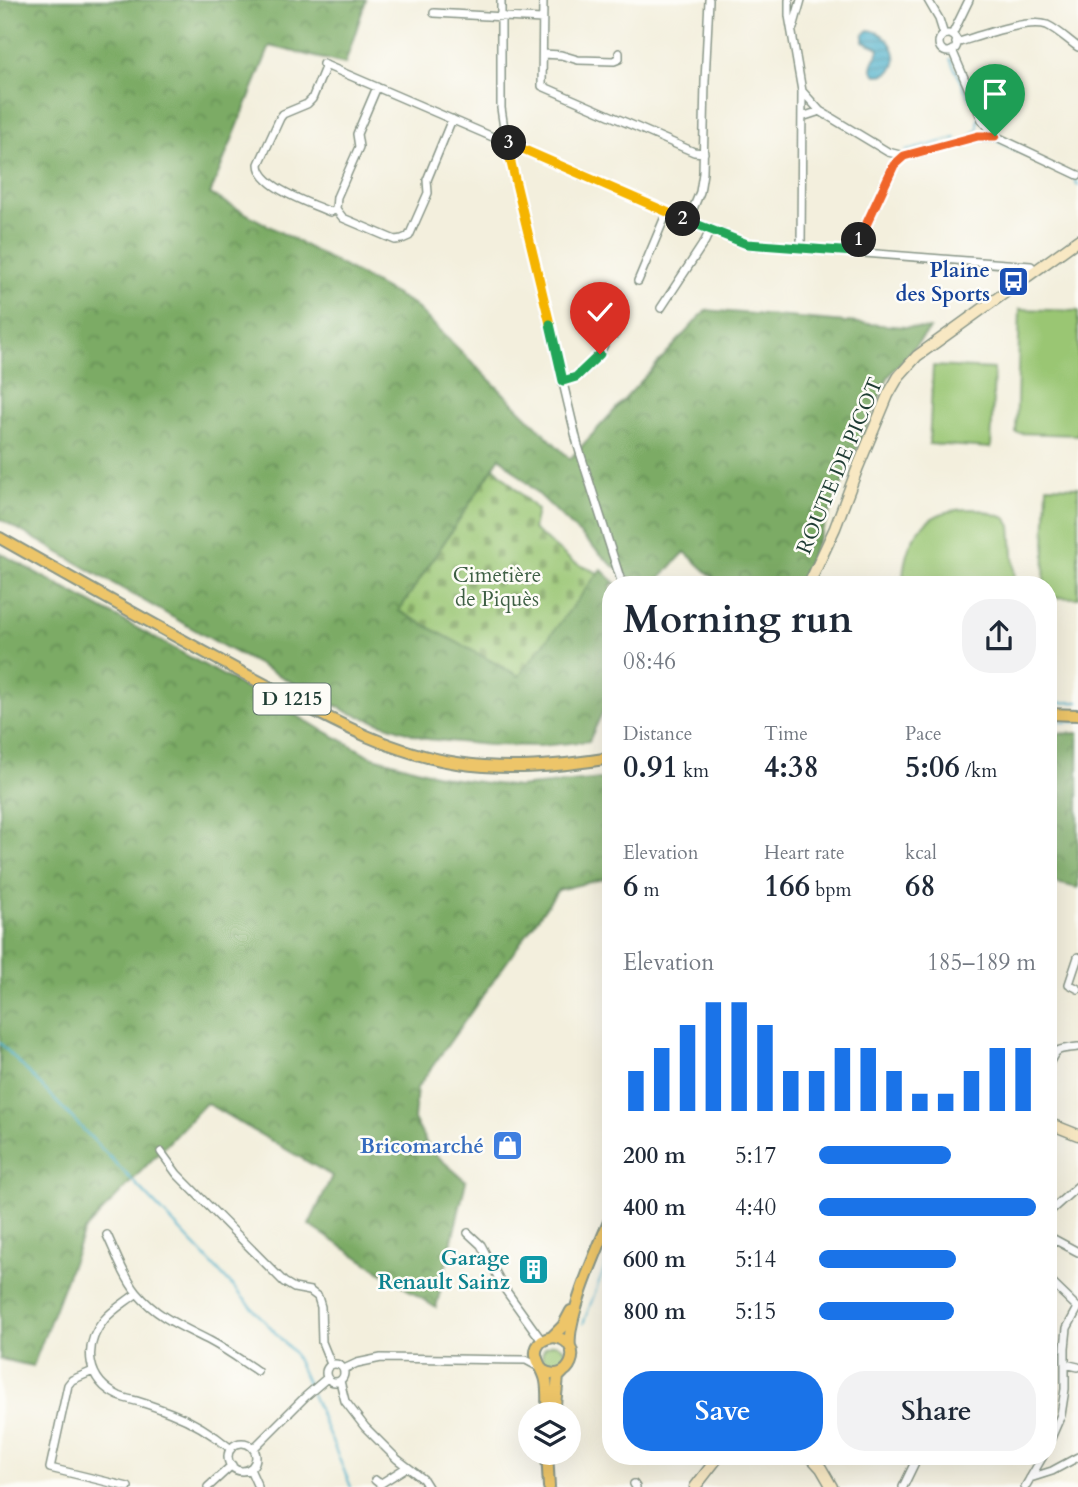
<!DOCTYPE html>
<meta charset="utf-8">
<style>
:root{--surface:#fff;--page:#f2f2f3;--text:#1f2937;--muted:#747a83;--accent:#1a73e8}
body{margin:0;font-family:Cardo,serif;background:var(--page);color:var(--text);height:100vh;display:flex;flex-direction:column;font-size:26px;white-space:nowrap}
*{box-sizing:border-box;margin:0}
p{font-size:23px;color:var(--muted)}
.icon{flex:none;width:38px;height:38px;fill:none;stroke:currentColor;stroke-width:2;stroke-linecap:round;stroke-linejoin:round}
.map{position:relative;flex:1;overflow:hidden}
.drawer{position:absolute;left:602px;top:576px;width:455px;height:889px;display:flex;flex-direction:column;background:var(--surface);border-radius:28px;box-shadow:0 7px 28px #0002}
.drawer>*{flex:none}
.buttons{position:absolute;left:518px;top:1402px;display:grid;gap:14px}
.buttons a{display:grid;place-items:center;width:63px;height:63px;border-radius:50%;background:var(--surface);box-shadow:0 7px 28px #0002;font-size:35px}
.pin{position:absolute;display:grid;place-items:center;width:60px;height:60px;color:#fff;margin:-72px -30px;border-radius:50% 50% 50% 0;rotate:-45deg;box-shadow:0 0 7px #0007}
.pin .icon{rotate:45deg}
.km{position:absolute;width:35px;height:35px;margin:-18px;border-radius:50%;background:#222;color:#fff;font-size:19px;line-height:35px;text-align:center}
.round{display:grid;place-items:center;flex:none;width:74px;height:74px;border-radius:28px;background:var(--page)}
.headline{display:flex;align-items:center;justify-content:space-between;height:119px;padding:0 21px}
h1{font-size:38px;font-weight:800;line-height:52px}
.stats{display:grid;grid-template-columns:repeat(3,1fr);gap:10px;height:119px;padding:7px 21px}
.stats div{display:grid;align-content:center}
.stats b{font-size:30px;font-weight:800}
.stats small{font-size:19px;font-weight:400}
.stats p{font-size:19px}
.chart{height:196px;padding:14px 21px}
.chart p{display:flex;justify-content:space-between}
.chart svg{width:100%;height:126px;margin-top:7px;stroke:var(--accent);stroke-width:6}
.button{display:flex;gap:14px;margin-top:auto;padding:14px 21px}
.button a{flex:1;height:80px;border-radius:28px;background:var(--accent);color:#fff;font-size:28px;font-weight:800;line-height:80px;text-align:center}
.button a+a{background:var(--page);color:var(--text)}
ul{padding:0 21px;list-style:none;font-size:23px}
li{display:grid;grid-template-columns:112px 84px 1fr;align-items:center;height:52px}
li i{height:18px;border-radius:9px;background:var(--accent)}
.map>svg:first-child{display:block}
.grass{fill:#9ac673;stroke:#5c8254;stroke-width:2}
.forest{fill:url(#forest-crowns);stroke:#4d744c;stroke-width:2}
.cemetery{fill:url(#cemetery-stones);stroke:#5c8254;stroke-width:2}
.water{fill:url(#water-rules);stroke:#34767e;stroke-width:2}
.lines{fill:none;stroke-linecap:round;stroke-linejoin:round}
.stream{stroke:#49aec9;stroke-width:2}
.street-casing{stroke:#899688;stroke-width:10}
.secondary-casing{stroke:#899688;stroke-width:13}
.primary-casing{stroke:#899688;stroke-width:14}
.street{stroke:#fff;stroke-width:7}
.secondary{stroke:#f8e8c3;stroke-width:10}
.primary{stroke:#edc569;stroke-width:10}
.split-1-casing{stroke:#fff;stroke-width:14}
.split-2-casing{stroke:#fff;stroke-width:14}
.split-3-casing{stroke:#fff;stroke-width:14}
.split-4-casing{stroke:#fff;stroke-width:14}
.split-5-casing{stroke:#fff;stroke-width:14}
.split-1{stroke:#f0652b;stroke-width:9}
.split-2{stroke:#22a559;stroke-width:9}
.split-3{stroke:#f5b400;stroke-width:9}
.split-4{stroke:#f5b400;stroke-width:9}
.split-5{stroke:#22a559;stroke-width:9}
.labels{text-anchor:middle;dominant-baseline:central;stroke-width:5;stroke-linejoin:round;paint-order:stroke}
.shield{fill:#fdfcf7;stroke:#62766e;stroke-width:2}
.shield-label{font-size:19px;font-weight:bold;fill:#1f3d34}
.transit-label{font-size:21px;font-weight:bold;fill:#164399;stroke:#fdfcf7;text-anchor:end}
.street-label{font-size:21px;fill:#1f3d34;stroke:#fdfcf7}
.park-label{font-size:21px;fill:#3e5f44;stroke:#fdfcf7}
.shop-label{font-size:21px;font-weight:bold;fill:#366cbe;stroke:#fdfcf7;text-anchor:end}
.culture-label{font-size:21px;font-weight:bold;fill:#0d838f;stroke:#fdfcf7;text-anchor:end}
</style>
<div class="map">
<svg width="1078" height="1487" viewBox="0 0 1078 1487">
<defs>
<pattern id="forest-crowns" width="20" height="18" patternUnits="userSpaceOnUse" patternTransform="scale(1.75)"><rect width="20" height="18" fill="#7bab65"/><path d="M2 6a3 3 0 1 1 6 0M12 15a3 3 0 1 1 6 0" fill="none" stroke="#648c54"/></pattern>
<pattern id="cemetery-stones" width="16" height="16" patternUnits="userSpaceOnUse" patternTransform="scale(1.75)"><rect width="16" height="16" fill="#9ac673"/><path d="M2 7V4a2 2 0 0 1 4 0v3zM10 15v-3a2 2 0 0 1 4 0v3z" fill="#7da25f"/></pattern>
<pattern id="water-rules" width="6" height="5" patternUnits="userSpaceOnUse" patternTransform="scale(1.75)"><rect width="6" height="5" fill="#49aec9"/><path d="M0 2.5h6" fill="none" stroke="#3c8fa4"/></pattern>
</defs>
<rect width="100%" height="100%" fill="#fdfcf7"/>
<filter id="ink" filterUnits="userSpaceOnUse"><feTurbulence type="fractalNoise" baseFrequency=".0143" numOctaves="2"/><feDisplacementMap in="SourceGraphic" scale="14" xChannelSelector="R" yChannelSelector="G"/><feConvolveMatrix kernelMatrix="1 2 1 2 8 2 1 2 1" color-interpolation-filters="sRGB"/></filter>
<filter id="wash" filterUnits="userSpaceOnUse"><feTurbulence type="fractalNoise" baseFrequency=".00686" numOctaves="4" result="noise"/><feDisplacementMap in="SourceGraphic" scale="28" xChannelSelector="R" yChannelSelector="G"/><feGaussianBlur stdDeviation="1.57" result="paint"/><feColorMatrix in="noise" values="0 0 0 0 0 0 0 0 0 0 0 0 0 0 0 0 0 1.4 0 .05"/><feComposite in="paint" operator="in"/></filter>
<g filter="url(#wash)">
<rect width="100%" height="100%" fill="#f3efdd"/>
<!-- grass -->
<path class="grass" d="M1020 309 1078 311V435L1016 433Z
M933 366 994 369 991 448 929 444Z
M1047 486 1078 487V598L1048 597V584H1044Z
M978 509 1006 518 1011 526 1015 584H903C903 550 917 515 956 510 963 509 971 509 978 509Z
M542 1356a12 12 0 1 1 24 0a12 12 0 1 1-24 0Z"/>
<!-- forest -->
<path class="forest" d="M0 0H366L345 64 270 46 210 194 413 304 570 459 706 310 930 329 888 377 799 584H720L685 552 654 584H637L623 571 612 565 500 457 399 611 519 676 601 569 616 584H611V694L589 741 540 746 489 745 427 739 348 712 227 648 0 519Z
M0 553 370 756 449 778 518 787 611 778V877L558 890 417 1088 414 1119 430 1150 466 1181 436 1308 309 1225 332 1176 206 1103 84 1231 33 1366 0 1359Z
M1078 733V888L1048 881V734Z"/>
<!-- cemetery -->
<path class="cemetery" d="M494 467 537 510 533 529 573 562 598 573 519 676 399 611Z"/>
<!-- water -->
<path class="water" d="M869 30C898 34 907 77 876 75L872 70C871 62 878 57 879 49L877 47 863 41V35Z"/>
<g class="lines">
<!-- stream -->
<path class="stream" d="M950 59 970 100
M972 134 978 128V118
M906 151 956 138
M910 158 983 140H995L1074 178 1078 186
M1048 703 1078 702
M1048 722H1078
M0 1043 202 1253 293 1352 310 1389
M583 1324 611 1251
M312 1394 351 1487
M540 1409 541 1414"/>
</g>
</g>
<g filter="url(#ink)">
<g class="lines">
<defs>
<path id="street" d="M501 0V108L506 142 578 446 622 584
M543 0 542 86 694 152 704 153
M789 0V16L802 91 801 248
M928 0 939 19 944 35
M434 13 542 19
M793 28 801 0
M939 43a9 9 0 1 1 18 0a9 9 0 1 1-18 0Z
M952 35 969 0
M956 43C977 37 1027 18 1047 25 1058 30 1068 40 1078 47
M543 54 561 55 578 60 614 61 619 59V53
M323 64 667 212 747 244 1031 266 1036 271
M326 65 312 99 307 104 283 114 280 118 259 164C259 187 312 204 330 212L336 209
M377 87 357 134 359 147 337 197 336 209 343 218 395 240 402 239 409 236 428 193 427 180 452 119
M802 91 820 111 888 152 904 156 978 136H995L983 122 952 50
M802 117 820 111
M995 136 1078 175
M688 221 700 192 703 173 705 81 709 0
M854 252 894 165 904 156
M638 281 667 212
M661 308 705 241 710 230
M563 381C577 378 591 366 599 354 604 348 603 343 610 335L615 334
M1078 957 1069 984 1078 989
M1048 1066C1057 1046 1058 1050 1078 1047
M161 1152 177 1174 284 1282 294 1288 310 1291 318 1297 321 1307 322 1342 331 1364
M1048 1213 1078 1186
M468 1233 481 1245 504 1288 542 1341
M107 1235C116 1254 124 1277 137 1293 158 1318 183 1327 210 1341 227 1350 242 1361 257 1371
M1048 1236 1078 1252
M1048 1279 1078 1308
M137 1293C126 1302 112 1310 104 1320 82 1347 87 1381 119 1396 126 1399 133 1400 140 1402 150 1405 161 1409 171 1413 192 1421 213 1434 231 1449
M326 1373a9 9 0 1 1 18 0a9 9 0 1 1-18 0Z
M1065 1364 1078 1367
M344 1369 357 1363 381 1358 526 1360 539 1367
M93 1371 72 1380 68 1385 50 1468 128 1487
M340 1381 345 1401 365 1427 397 1459 423 1479 428 1487
M228 1457a14 14 0 1 1 28 0a14 14 0 1 1-28 0Z
M1048 1445 1061 1415 1065 1389V1348L1067 1328 1078 1308
M254 1448 306 1396 327 1378
M250 1469 258 1487
M1030 1478 1052 1471 1078 1457
M375 1480 380 1484 407 1467
M634 1484 636 1487
M208 1487 232 1465
M903 1487 918 1456
M1025 1487 1043 1456"/>
<path id="secondary" d="M809 584 835 528 858 467 888 395 899 376 917 356 1078 240
M1048 1123 1078 1135
M810 1456 821 1468 832 1487
M695 1487 719 1456"/>
<path id="primary" d="M0 538C85 586 170 634 256 680 321 714 384 752 457 763 508 771 560 766 611 758
M1048 714 1078 715
M552 1337 563 1326 571 1311
M570 1347C566 1318 599 1246 611 1217
M542 1370C570 1387 585 1344 558 1338 553 1336 547 1338 542 1341 527 1354 544 1367 546 1381 548 1391 547 1403 547 1414
M554 1414 558 1377 563 1372
M547 1452 549 1487"/>
</defs>
<!-- street casing -->
<use href="#street" class="street-casing"/>
<!-- secondary casing -->
<use href="#secondary" class="secondary-casing"/>
<!-- primary casing -->
<use href="#primary" class="primary-casing"/>
<!-- street -->
<use href="#street" class="street"/>
<!-- secondary -->
<use href="#secondary" class="secondary"/>
<!-- primary -->
<use href="#primary" class="primary"/>
</g>
</g>
<g class="lines" filter="url(#ink)">
<defs>
<path id="split-1" d="M859 240 894 165 904 156 978 136H995"/>
<path id="split-2" d="M683 219 747 244 854 252 859 240"/>
<path id="split-3" d="M509 143 683 219"/>
<path id="split-4" d="M509 143 506 142 550 324"/>
<path id="split-5" d="M550 324 563 381 576 377 600 354"/>
</defs>
<!-- split-1 casing -->
<use href="#split-1" class="split-1-casing"/>
<!-- split-2 casing -->
<use href="#split-2" class="split-2-casing"/>
<!-- split-3 casing -->
<use href="#split-3" class="split-3-casing"/>
<!-- split-4 casing -->
<use href="#split-4" class="split-4-casing"/>
<!-- split-5 casing -->
<use href="#split-5" class="split-5-casing"/>
<!-- split-1 -->
<use href="#split-1" class="split-1"/>
<!-- split-2 -->
<use href="#split-2" class="split-2"/>
<!-- split-3 -->
<use href="#split-3" class="split-3"/>
<!-- split-4 -->
<use href="#split-4" class="split-4"/>
<!-- split-5 -->
<use href="#split-5" class="split-5"/>
</g>
<!-- icons -->
<defs>
<symbol id="bus-square" viewBox="-11 -11 22 22"><rect x="-9" y="-9" width="18" height="18" rx="4" fill="#1a4fb4" stroke="#fdfcf7"/><path d="M-5-6H5V4H4V6H2V4H-2V6H-4V4H-5ZM-3.5-4V0h7V-4ZM-3.5 1.2v1.5H-2V1.2ZM2 1.2v1.5H3.5V1.2Z" fill="#fff"/></symbol>
<symbol id="shop-square" viewBox="-11 -11 22 22"><rect x="-9" y="-9" width="18" height="18" rx="4" fill="#3f7fe0" stroke="#fdfcf7"/><path d="M-5-2.5h2.3a2.7 3.5 0 0 1 5.4 0H5L5.5 6h-11ZM-1.5-2.5h3a1.5 2.3 0 0 0-3 0Z" fill="#fff"/></symbol>
<symbol id="building-square" viewBox="-11 -11 22 22"><rect x="-9" y="-9" width="18" height="18" rx="4" fill="#0f9aa8" stroke="#fdfcf7"/><path d="M-4-6H4V6H1V3H-1V6H-4ZM-2.5-4.3h1.7v1.8h-1.7ZM.8-4.3h1.7v1.8H.8ZM-2.5-1h1.7V.8h-1.7ZM.8-1h1.7V.8H.8Z" fill="#fff"/></symbol>
</defs>
<g fill-rule="evenodd">
<use href="#bus-square" x="996" y="264" width="35" height="35"/>
<use href="#shop-square" x="490" y="1128" width="35" height="35"/>
<use href="#building-square" x="516" y="1252" width="35" height="35"/>
</g>
<g class="labels">
<!-- shield labels -->
<rect class="shield" x="253.5" y="683.5" width="77" height="31" rx="5"/>
<g class="shield-label">
<text x="292" y="699">D 1215</text>
</g>
<!-- transit labels -->
<g class="transit-label">
<text x="990" y="270">Plaine<tspan x="990" dy="24">des Sports</tspan></text>
</g>
<!-- street labels -->
<g class="street-label">
<text transform="translate(840 466) rotate(-67)">ROUTE DE PICOT</text>
</g>
<!-- park labels -->
<g class="park-label">
<text x="497" y="575">Cimetière<tspan x="497" dy="24">de Piquès</tspan></text>
</g>
<!-- shop labels -->
<g class="shop-label">
<text x="484" y="1146">Bricomarché</text>
</g>
<!-- culture labels -->
<g class="culture-label">
<text x="510" y="1258">Garage<tspan x="510" dy="24">Renault Sainz</tspan></text>
</g>
</g>
</svg>
<div class="buttons">
<a><svg class="icon" aria-label="layers" viewBox="0 0 24 24"><path d="M12 4l9 5-9 5-9-5zM3 14l9 5 9-5"/></svg></a>
</div>
<div class="pin" style="left:995px;top:136px;background:#1e9e55"><svg class="icon" aria-label="arrive" viewBox="0 0 24 24"><path d="M6 21V4h12l-3 4 3 4H6"/></svg></div>
<div class="pin" style="left:600px;top:354px;background:#d93025"><svg class="icon" aria-label="check" viewBox="0 0 24 24"><path d="M5 12l5 5 9-10"/></svg></div>
<b class="km" style="left:859px;top:240px">1</b>
<b class="km" style="left:683px;top:219px">2</b>
<b class="km" style="left:509px;top:143px">3</b>
<section class="drawer">
<div class="headline"><div><h1>Morning run</h1><p>08:46</p></div><a class="round"><svg class="icon" aria-label="share" viewBox="0 0 24 24"><path d="M12 15V3M7 8l5-5 5 5M5 13v7h14v-7"/></svg></a></div>
<div class="stats">
<div><p>Distance</p><b>0.91<small> km</small></b></div>
<div><p>Time</p><b>4:38</b></div>
<div><p>Pace</p><b>5:06<small> /km</small></b></div>
</div>
<div class="stats">
<div><p>Elevation</p><b>6<small> m</small></b></div>
<div><p>Heart rate</p><b>166<small> bpm</small></b></div>
<div><p>kcal</p><b>68</b></div>
</div>
<div class="chart"><p><span>Elevation</span>185–189 m</p>
<svg viewBox="0 0 160 44" preserveAspectRatio="none"><path d="M5 44V30M15 44V22M25 44V14M35 44V6M45 44V6M55 44V14M65 44V30M75 44V30M85 44V22M95 44V22M105 44V30M115 44V38M125 44V38M135 44V30M145 44V22M155 44V22"/></svg>
</div>
<ul>
<li><b>200 m</b>5:17<i style="width:61%"></i></li>
<li><b>400 m</b>4:40<i style="width:100%"></i></li>
<li><b>600 m</b>5:14<i style="width:63%"></i></li>
<li><b>800 m</b>5:15<i style="width:62%"></i></li>
</ul>
<div class="button"><a>Save</a><a>Share</a></div>
</section>
</div>
